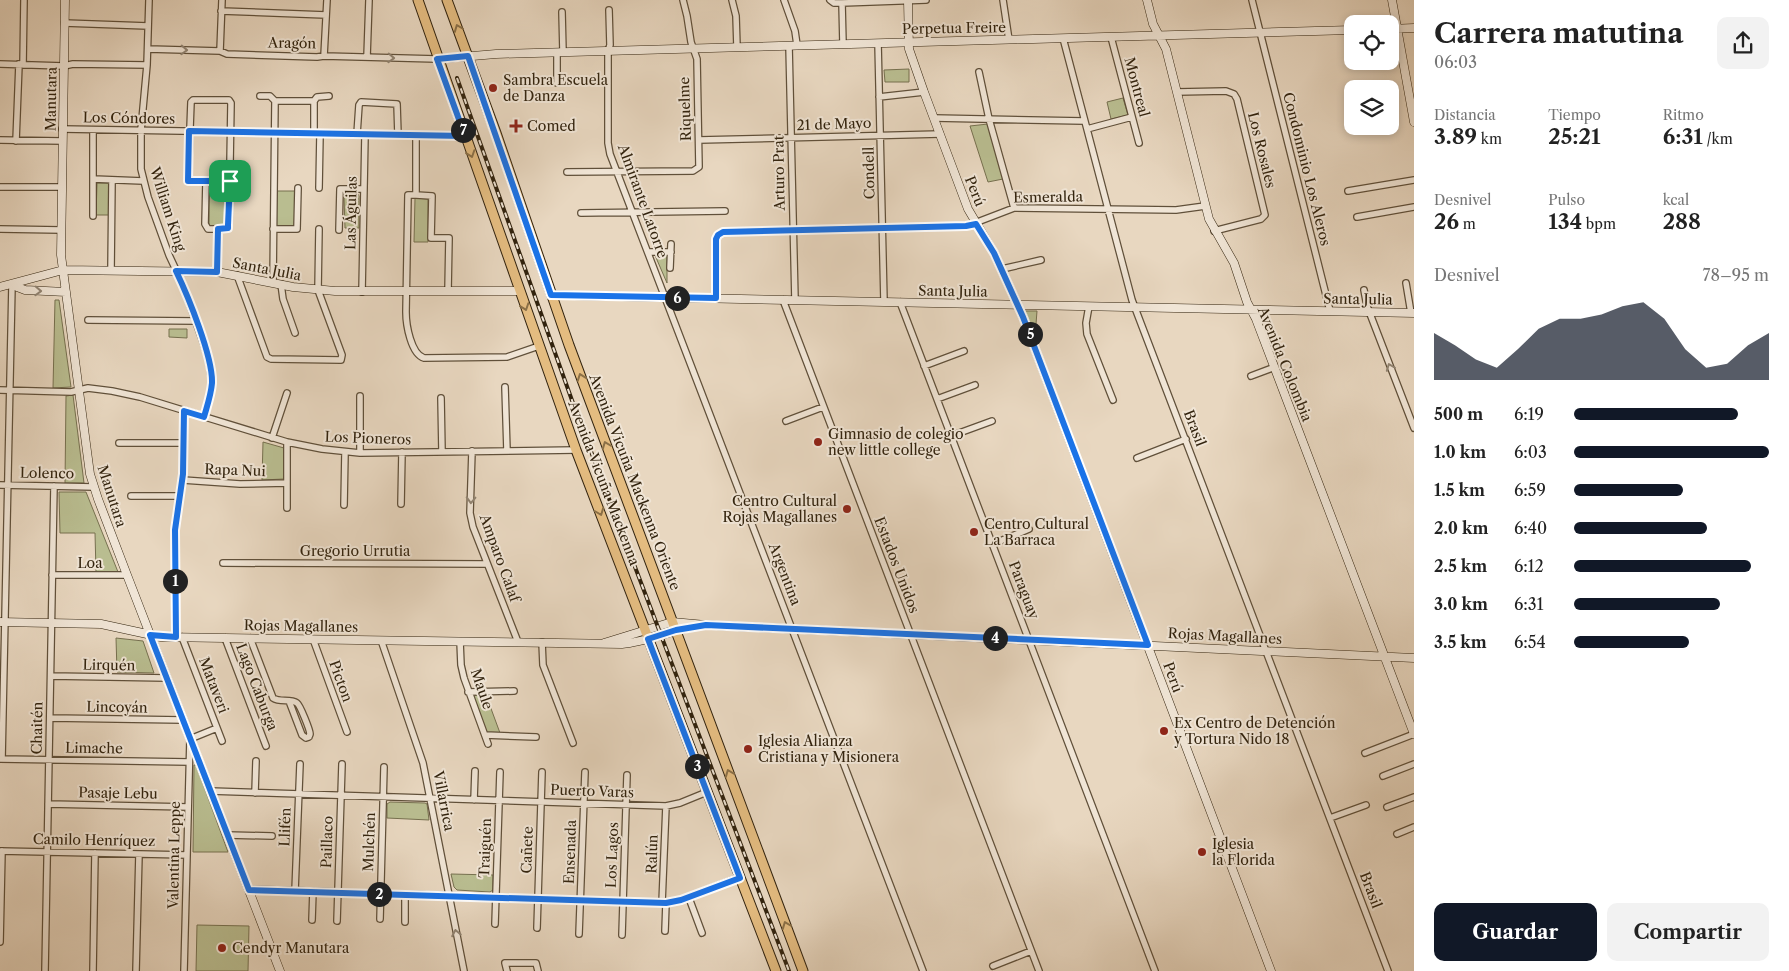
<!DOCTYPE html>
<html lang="es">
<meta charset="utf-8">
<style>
:root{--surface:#fff;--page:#f2f2f2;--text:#222;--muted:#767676;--accent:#111827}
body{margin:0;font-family:"Libre Caslon Text",serif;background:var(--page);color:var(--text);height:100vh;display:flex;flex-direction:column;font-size:19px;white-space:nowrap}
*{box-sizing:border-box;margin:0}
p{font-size:16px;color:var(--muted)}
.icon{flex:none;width:28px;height:28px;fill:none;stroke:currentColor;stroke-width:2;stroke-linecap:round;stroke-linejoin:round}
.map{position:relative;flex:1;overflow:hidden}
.panel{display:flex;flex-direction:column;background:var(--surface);width:375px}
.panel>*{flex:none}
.controls{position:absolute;left:1344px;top:15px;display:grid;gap:10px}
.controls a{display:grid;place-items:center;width:55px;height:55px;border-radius:10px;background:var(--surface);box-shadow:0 2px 8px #0003;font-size:25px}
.pin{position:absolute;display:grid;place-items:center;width:42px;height:42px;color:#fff;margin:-21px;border-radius:10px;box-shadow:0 2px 8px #0006}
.km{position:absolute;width:25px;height:25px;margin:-12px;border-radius:50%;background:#222;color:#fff;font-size:14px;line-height:25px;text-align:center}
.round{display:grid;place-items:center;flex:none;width:52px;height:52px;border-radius:10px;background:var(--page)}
.summary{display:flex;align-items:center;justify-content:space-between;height:85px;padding:0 20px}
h1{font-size:28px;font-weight:800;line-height:38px}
.stats{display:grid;grid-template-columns:repeat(3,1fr);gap:8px;height:85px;padding:5px 20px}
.stats div{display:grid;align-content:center}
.stats b{font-size:21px;font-weight:800}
.stats small{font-size:14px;font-weight:400}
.stats p{font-size:14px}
.chart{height:140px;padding:10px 20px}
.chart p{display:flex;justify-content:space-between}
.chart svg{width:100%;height:90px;margin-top:5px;fill:var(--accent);opacity:.7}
.primary-button{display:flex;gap:10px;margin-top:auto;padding:10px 20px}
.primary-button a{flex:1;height:58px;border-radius:10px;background:var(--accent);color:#fff;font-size:20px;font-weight:800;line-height:58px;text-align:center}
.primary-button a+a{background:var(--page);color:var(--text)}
ul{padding:0 20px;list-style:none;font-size:16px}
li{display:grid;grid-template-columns:80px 60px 1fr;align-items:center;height:38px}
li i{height:12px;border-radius:6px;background:var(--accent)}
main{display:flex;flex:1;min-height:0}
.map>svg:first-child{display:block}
.green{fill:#b9bd90;stroke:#76704f}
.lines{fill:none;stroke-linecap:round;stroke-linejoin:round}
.street-casing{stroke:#60503a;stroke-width:8}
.secondary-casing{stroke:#32230e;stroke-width:9}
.primary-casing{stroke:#32230e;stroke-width:11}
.street{stroke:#f0e5d6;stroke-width:5.5}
.secondary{stroke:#f0e5d6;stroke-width:8}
.primary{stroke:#e4bc80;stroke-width:9}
.rail-casing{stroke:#32230e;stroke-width:4}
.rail{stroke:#f0e5d6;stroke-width:2;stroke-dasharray:5.5;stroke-linecap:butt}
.oneway{stroke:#8b7047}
.oneway2{stroke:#918472}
.route-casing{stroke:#fff;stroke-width:10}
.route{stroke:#1a73e8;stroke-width:6}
.poi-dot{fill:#8f2418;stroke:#f0e5d6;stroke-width:2}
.labels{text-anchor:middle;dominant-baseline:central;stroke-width:4;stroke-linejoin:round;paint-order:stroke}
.street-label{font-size:14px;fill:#32230e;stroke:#f0e5d6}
.poi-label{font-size:14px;fill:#32230e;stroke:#f0e5d6;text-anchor:start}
</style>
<main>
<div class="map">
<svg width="1414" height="971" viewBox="0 0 1414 971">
<rect width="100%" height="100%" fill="#e8d7c0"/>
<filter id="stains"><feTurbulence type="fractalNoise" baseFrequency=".004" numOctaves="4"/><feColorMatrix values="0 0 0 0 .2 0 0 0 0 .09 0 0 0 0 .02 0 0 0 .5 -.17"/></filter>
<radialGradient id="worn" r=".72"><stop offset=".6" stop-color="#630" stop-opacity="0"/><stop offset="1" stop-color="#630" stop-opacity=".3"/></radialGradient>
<!-- green -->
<path class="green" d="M909 69V82H885L884 70Z
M1123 98 1128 115 1111 119 1107 102Z
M988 124 1003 179 988 182 970 126Z
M209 182H225V227H209Z
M97 183H110L109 215H96Z
M277 191H296L295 228 276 227Z
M358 194 359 196V228H345L344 197 346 195Z
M415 198 428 199V242H414Z
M654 253H665L667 256V283Z
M55 300H59L71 387 53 388Z
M1025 311H1037L1035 337Z
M169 329H187V338L169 337Z
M73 395 84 483H65L66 396Z
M263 442 284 448V479L262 480Z
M59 492H86L118 572H96L95 533H60Z
M116 638 143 641 154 673 117 672Z
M473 695H486L500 733 487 734Z
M194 765H196L228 852H193Z
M390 802 425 803 427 804 429 820 387 818V804Z
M451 874 493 875V890L490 892 457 890 454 887Z
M197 925 249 926 248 971H196Z"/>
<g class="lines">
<defs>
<path id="street" d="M149 0 147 65 141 130V169L148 197 169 255 183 285 209 359 212 384 209 399 204 417
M732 0 736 16 737 47
M784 0 795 31 797 45
M830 0 834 3H842L926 0
M1003 0 1009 40
M1252 0 1330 311
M842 3 843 44
M609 10 610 45 608 51V143L610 154 923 971
M221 11 326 15
M562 12 563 52
M64 23 148 26
M1111 37 1139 143
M1063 38 1132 300 1388 971
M878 43 884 302
M789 46 795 300
M148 49 220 51 227 54 317 57 324 56 437 59
M220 51 222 0
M324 56 327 0
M367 57 369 0
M0 64 64 66 73 64 147 65
M23 65 24 0
M979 72 989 119 1014 208
M557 83V52
M1177 92 1226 91 1234 94 1237 99 1265 215 1261 219 1214 231
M260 96H270L275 101
M879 97 924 92
M275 101H314
M314 101V134
M314 101 317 97 329 96
M934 118 1084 121
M62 129 465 136
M1087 129 1132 117
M357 134 359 105 361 102 397 104 398 135
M416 136V195H408L406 312C406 325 411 354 424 358L507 357 539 346
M0 140 62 141
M699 140 940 134
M16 141 19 64
M567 172 693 171 699 167 697 59 691 42 687 16 683 0
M93 179 143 181
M206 181 205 224 208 229H225L229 225 231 103 229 100H193L191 102 188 181H229
M0 187H62
M319 188 320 134
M1348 191 1414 180
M416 195 432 196 431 238H449L448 291
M581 213 725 211
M93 216V130
M1357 217 1414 207
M0 229 61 230
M273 229H297L298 188
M339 230 340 189H364
M648 252H671
M670 268 671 244
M1002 269 1041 260
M111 270 112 180
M217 272 218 229
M237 275 267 357 271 359 341 360 342 355 318 290 319 229
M273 282 275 101
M1406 283 1411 313
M281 284 283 299 295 333
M1364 290 1367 306 1414 428
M362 292 365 135
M716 298V241L718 235 723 232 967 226 1014 208 1176 210 1205 206
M783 300 1039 971
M900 302 1155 971
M1089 306 1086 323 1087 334 1113 400
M88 320 196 321
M924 366 964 351
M1251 376 1275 367
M505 387 507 451
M0 390 71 392 88 388 112 391 140 397 287 442 322 449 360 453 576 450
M360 396V453
M441 398 442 452
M937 399 975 385
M786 421 823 407
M951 436 992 421
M272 438 287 393
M119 443H184
M472 451 470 513 473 527 518 642
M1137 458 1186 439
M183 480 240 484 287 483
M0 485 94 487
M131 496H180
M401 504 402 452
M344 505 345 452
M287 508V442
M993 544 1029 529
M223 563 487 564
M52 575H127
M176 637 175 530 183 474 184 411
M182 637 222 741
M225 638 266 746
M250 638 273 698C280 703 290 698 297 703 300 705 310 730 310 734 310 735 309 736 309 737L306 738 302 735 289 701
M313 639 347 732
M381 640 423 763 464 971
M460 641 461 665 464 678 488 744
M542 642 543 665 573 743
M51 676 167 678
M468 692 514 691
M50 718 183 720
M485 735 536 737
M1365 753 1414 734
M0 759 189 762
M2 759 12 285
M1383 776 1414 764
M210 791 666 806 680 803 707 792
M255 793 256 761
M474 800 475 771
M48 804 188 807
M1387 807 1414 797
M1330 818 1366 805
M1397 834 1414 827
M227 835 272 836
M0 851 187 855
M249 889 666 903 681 900 740 877
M295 891 300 764
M689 898 702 933
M662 903 666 806
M380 919 384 767
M312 920 313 891
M337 921 342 764
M405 922V894
M495 924 500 772
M537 928 542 772
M665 931 666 903
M579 934 585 772
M622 935 627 775
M0 942 2 851
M993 966 1031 951
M45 971 54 486
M93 971 95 853
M136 971 139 854
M184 971 190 739 217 728
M507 971 505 963H536L538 971"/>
<path id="secondary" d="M65 0 61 255 90 474 98 499 127 575 280 971
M908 0 909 49 924 92 968 209 994 253 1023 317 1271 971
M1147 0 1153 24 1166 49 1209 219 1234 263 1247 302 1256 319 1414 734
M1392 0 1414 122
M1390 29 1414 28
M437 59 496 54 1352 30
M12 285 25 290 66 292
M0 287 63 270 217 272 293 287 335 291H520
M551 295 1414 313
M0 622 101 624 161 637 622 644C647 642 671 630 697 626
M604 643 672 622 706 625 1414 658"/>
<path id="primary" d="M418 0 576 450 776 971
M447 0 496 133 569 345 803 971"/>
</defs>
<!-- street casing -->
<use href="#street" class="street-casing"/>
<!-- secondary casing -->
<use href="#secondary" class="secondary-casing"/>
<!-- primary casing -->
<use href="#primary" class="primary-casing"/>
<!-- street -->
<use href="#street" class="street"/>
<!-- secondary -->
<use href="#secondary" class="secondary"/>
<!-- primary -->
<use href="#primary" class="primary"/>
<defs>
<path id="rail" d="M457 78 579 420 789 971"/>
</defs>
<!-- rail casing -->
<use href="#rail" class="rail-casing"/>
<!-- rail -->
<use href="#rail" class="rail"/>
</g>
<!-- one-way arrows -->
<defs><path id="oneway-chevron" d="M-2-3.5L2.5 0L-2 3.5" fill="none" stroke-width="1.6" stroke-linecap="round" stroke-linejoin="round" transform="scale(1.25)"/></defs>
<g class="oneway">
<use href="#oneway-chevron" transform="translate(458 28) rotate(-111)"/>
<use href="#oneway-chevron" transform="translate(471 154) rotate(71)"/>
<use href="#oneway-chevron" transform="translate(525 307) rotate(71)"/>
<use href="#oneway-chevron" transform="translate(581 377) rotate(-110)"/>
<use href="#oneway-chevron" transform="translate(606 445) rotate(-111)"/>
<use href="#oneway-chevron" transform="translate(600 512) rotate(69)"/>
<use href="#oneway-chevron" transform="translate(729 773) rotate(-111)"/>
<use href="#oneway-chevron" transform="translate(786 925) rotate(-111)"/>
</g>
<g class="oneway2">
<use href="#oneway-chevron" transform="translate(184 50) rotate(2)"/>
<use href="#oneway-chevron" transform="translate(391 58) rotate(2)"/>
<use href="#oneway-chevron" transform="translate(38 291) rotate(2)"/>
<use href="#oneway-chevron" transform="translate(1390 367) rotate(-111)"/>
<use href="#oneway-chevron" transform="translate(471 500) rotate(92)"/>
<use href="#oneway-chevron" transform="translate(456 933) rotate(-101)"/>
</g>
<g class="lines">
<defs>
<path id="route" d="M468 56 551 295 716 298V239L718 235 723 232 966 226 976 224 994 253 1023 317 1148 645 706 625 676 630 648 639 740 878 681 900 666 903 249 890 150 635 176 637 175 530 183 474 184 411 204 417C207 406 211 395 212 383 213 357 188 296 176 271L217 272 218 229 228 228V225L230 181H188L189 131 465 136 437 59Z"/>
</defs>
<!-- route casing -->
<use href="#route" class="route-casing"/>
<!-- route -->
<use href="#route" class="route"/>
</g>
<!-- markers -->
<g class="poi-dot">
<circle cx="493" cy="88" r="5"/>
<path d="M513.5 118.5h5v5h5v5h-5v5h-5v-5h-5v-5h5z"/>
<circle cx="818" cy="442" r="5"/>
<circle cx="847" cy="509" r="5"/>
<circle cx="974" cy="532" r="5"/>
<circle cx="1164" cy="731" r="5"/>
<circle cx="748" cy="749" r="5"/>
<circle cx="1202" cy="852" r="5"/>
<circle cx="222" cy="948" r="5"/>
</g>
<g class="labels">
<!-- street labels -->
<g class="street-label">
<text transform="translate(954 28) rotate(-1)">Perpetua Freire</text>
<text transform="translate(292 43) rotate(1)">Aragón</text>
<text transform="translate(1137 87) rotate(75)">Montreal</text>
<text transform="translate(51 99) rotate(-89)">Manutara</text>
<text transform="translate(685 109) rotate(-92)">Riquelme</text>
<text transform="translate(129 118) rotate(1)">Los Cóndores</text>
<text transform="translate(834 124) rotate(-2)">21 de Mayo</text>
<text transform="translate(1262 150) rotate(76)">Los Rosales</text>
<text transform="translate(1307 169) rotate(76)">Condominio Los Aleros</text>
<text transform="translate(779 173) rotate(-91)">Arturo Prat</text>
<text transform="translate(869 173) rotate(-91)">Condell</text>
<text transform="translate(975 191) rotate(68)">Perú</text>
<text transform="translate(1048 197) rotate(-1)">Esmeralda</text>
<text transform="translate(643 201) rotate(70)">Almirante Latorre</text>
<text transform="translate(168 209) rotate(72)">William King</text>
<text transform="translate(351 213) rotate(-89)">Las Águilas</text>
<text transform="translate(267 269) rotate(11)">Santa Julia</text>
<text transform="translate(953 291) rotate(1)">Santa Julia</text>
<text transform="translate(1358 299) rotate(1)">Santa Julia</text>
<text transform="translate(1285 364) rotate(68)">Avenida Colombia</text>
<text transform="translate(1195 428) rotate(69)">Brasil</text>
<text transform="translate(368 438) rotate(2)">Los Pioneros</text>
<text transform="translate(235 470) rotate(2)">Rapa Nui</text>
<text transform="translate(47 473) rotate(1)">Lolenco</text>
<text transform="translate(635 482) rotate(69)">Avenida Vicuña Mackenna Oriente</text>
<text transform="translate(604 483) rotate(69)">Avenida Vicuña Mackenna</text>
<text transform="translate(112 496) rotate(72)">Manutara</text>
<text x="355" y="551">Gregorio Urrutia</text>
<text transform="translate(500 558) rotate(70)">Amparo Calaf</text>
<text x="90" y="563">Loa</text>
<text transform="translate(897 565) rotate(69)">Estados Unidos</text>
<text transform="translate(785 574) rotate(69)">Argentina</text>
<text transform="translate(1024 590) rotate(69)">Paraguay</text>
<text transform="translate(301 626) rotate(1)">Rojas Magallanes</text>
<text transform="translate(1225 636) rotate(3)">Rojas Magallanes</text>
<text transform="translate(109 665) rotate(1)">Lirquén</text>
<text transform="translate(1173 677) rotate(70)">Perú</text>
<text transform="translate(341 681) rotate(70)">Picton</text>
<text transform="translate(214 685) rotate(69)">Mataveri</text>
<text transform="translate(257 687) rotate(69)">Lago Caburga</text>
<text transform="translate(482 689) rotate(71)">Maule</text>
<text transform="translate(117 707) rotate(1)">Lincoyán</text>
<text transform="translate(37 728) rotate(-89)">Chaitén</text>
<text transform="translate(94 748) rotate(1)">Limache</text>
<text transform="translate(592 791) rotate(2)">Puerto Varas</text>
<text transform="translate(118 793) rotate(1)">Pasaje Lebu</text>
<text transform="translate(444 801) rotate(79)">Villarrica</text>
<text transform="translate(285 827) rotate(-88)">Llifén</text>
<text transform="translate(94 840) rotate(1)">Camilo Henríquez</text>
<text transform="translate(327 842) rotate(-88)">Paillaco</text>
<text transform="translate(369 842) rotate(-88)">Mulchén</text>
<text transform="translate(485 848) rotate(-88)">Traiguén</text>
<text transform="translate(527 850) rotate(-88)">Cañete</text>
<text transform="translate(570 852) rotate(-88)">Ensenada</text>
<text transform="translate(652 854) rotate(-88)">Ralún</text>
<text transform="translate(174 855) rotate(-89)">Valentina Leppe</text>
<text transform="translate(612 855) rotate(-88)">Los Lagos</text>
<text transform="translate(1371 890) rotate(69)">Brasil</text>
</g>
<!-- poi labels -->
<g class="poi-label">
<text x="503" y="80">Sambra Escuela<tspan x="503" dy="16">de Danza</tspan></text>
<text x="527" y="126">Comed</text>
<text x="828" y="434">Gimnasio de colegio<tspan x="828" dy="16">new little college</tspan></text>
<text x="837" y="501" text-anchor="end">Centro Cultural<tspan x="837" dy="16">Rojas Magallanes</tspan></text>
<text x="984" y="524">Centro Cultural<tspan x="984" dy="16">La Barraca</tspan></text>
<text x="1174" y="723">Ex Centro de Detención<tspan x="1174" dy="16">y Tortura Nido 18</tspan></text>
<text x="758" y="741">Iglesia Alianza<tspan x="758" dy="16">Cristiana y Misionera</tspan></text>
<text x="1212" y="844">Iglesia<tspan x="1212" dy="16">la Florida</tspan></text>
<text x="232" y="948">Cendyr Manutara</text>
</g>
</g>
<rect width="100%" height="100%" filter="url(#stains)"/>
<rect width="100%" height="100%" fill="url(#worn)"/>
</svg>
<div class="controls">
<a><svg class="icon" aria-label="locate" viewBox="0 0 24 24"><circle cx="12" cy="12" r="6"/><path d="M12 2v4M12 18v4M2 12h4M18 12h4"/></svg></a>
<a><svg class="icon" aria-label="layers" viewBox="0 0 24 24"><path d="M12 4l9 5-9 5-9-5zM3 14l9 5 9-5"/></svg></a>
</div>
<div class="pin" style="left:230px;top:181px;background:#1e9e55"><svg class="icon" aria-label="arrive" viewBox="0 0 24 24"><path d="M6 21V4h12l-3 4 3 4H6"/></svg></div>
<b class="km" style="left:175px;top:581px">1</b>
<b class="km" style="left:379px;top:894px">2</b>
<b class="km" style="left:697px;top:766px">3</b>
<b class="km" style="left:995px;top:638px">4</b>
<b class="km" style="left:1030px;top:334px">5</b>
<b class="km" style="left:677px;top:298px">6</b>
<b class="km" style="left:463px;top:130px">7</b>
</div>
<section class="panel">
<div class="summary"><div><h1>Carrera matutina</h1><p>06:03</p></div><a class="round"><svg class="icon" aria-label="share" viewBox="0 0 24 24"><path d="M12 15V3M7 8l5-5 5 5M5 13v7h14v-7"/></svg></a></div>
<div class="stats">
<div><p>Distancia</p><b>3.89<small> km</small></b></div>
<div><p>Tiempo</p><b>25:21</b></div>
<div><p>Ritmo</p><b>6:31<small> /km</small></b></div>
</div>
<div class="stats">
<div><p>Desnivel</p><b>26<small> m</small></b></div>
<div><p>Pulso</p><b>134<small> bpm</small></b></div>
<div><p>kcal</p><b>288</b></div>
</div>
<div class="chart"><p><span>Desnivel</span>78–95 m</p>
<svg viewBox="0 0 160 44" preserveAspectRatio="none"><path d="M0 44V21L10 27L20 34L30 38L40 29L50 19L60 14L70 14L80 12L90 8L100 6L110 14L120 29L130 38L140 36L150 27L160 21V44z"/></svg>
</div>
<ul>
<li><b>500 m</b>6:19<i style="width:84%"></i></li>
<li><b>1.0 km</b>6:03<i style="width:100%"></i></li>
<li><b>1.5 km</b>6:59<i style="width:56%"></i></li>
<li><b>2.0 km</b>6:40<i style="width:68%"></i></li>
<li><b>2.5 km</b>6:12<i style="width:91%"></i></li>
<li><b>3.0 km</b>6:31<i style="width:75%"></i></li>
<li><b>3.5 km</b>6:54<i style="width:59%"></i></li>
</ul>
<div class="primary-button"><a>Guardar</a><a>Compartir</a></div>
</section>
</main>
